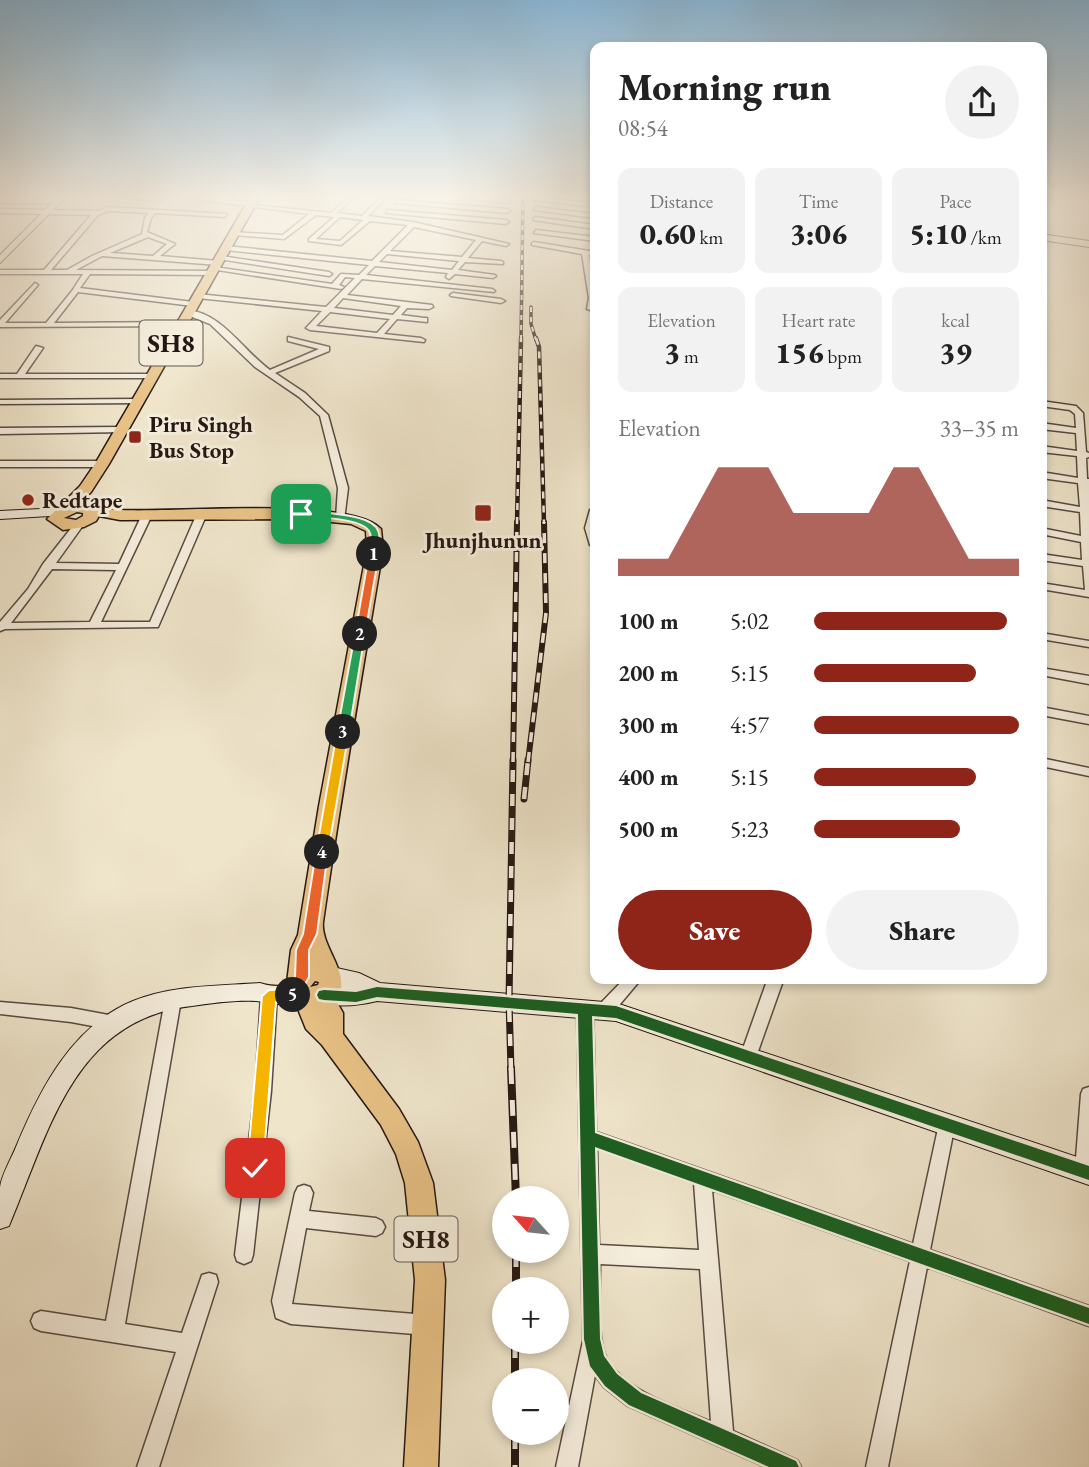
<!DOCTYPE html>
<meta charset="utf-8">
<style>
:root{--surface:#fff;--page:#f2f2f2;--text:#222;--muted:#767676;--accent:#8f2418}
body{margin:0;font-family:"EB Garamond",serif;background:var(--page);color:var(--text);height:100vh;display:flex;flex-direction:column;font-size:26px;white-space:nowrap}
*{box-sizing:border-box;margin:0}
p{font-size:23px;color:var(--muted)}
.icon{flex:none;width:38px;height:38px;fill:none;stroke:currentColor;stroke-width:2;stroke-linecap:round;stroke-linejoin:round}
.map{position:relative;flex:1;overflow:hidden}
.panel{position:absolute;left:590px;top:42px;width:457px;height:942px;display:flex;flex-direction:column;background:var(--surface);border-radius:14px;box-shadow:0 4px 10px #0003}
.panel>*{flex:none}
.needle{width:46px;rotate:297deg}
.tools{position:absolute;left:492px;top:1186px;display:grid;gap:14px}
.tools a{display:grid;place-items:center;width:77px;height:77px;border-radius:50%;background:var(--surface);box-shadow:0 4px 10px #0003;font-size:35px}
.pin{position:absolute;display:grid;place-items:center;width:60px;height:60px;color:#fff;margin:-30px;border-radius:14px;box-shadow:0 4px 10px #0006}
.km{position:absolute;width:35px;height:35px;margin:-18px;border-radius:50%;background:#222;color:#fff;font-size:19px;line-height:35px;text-align:center}
.round{display:grid;place-items:center;flex:none;width:74px;height:74px;border-radius:37px;background:var(--page)}
.headline{display:flex;align-items:center;justify-content:space-between;height:119px;padding:0 28px}
h1{font-size:38px;font-weight:800;line-height:52px}
.stats{display:grid;grid-template-columns:repeat(3,1fr);gap:10px;height:119px;padding:7px 28px}
.stats div{display:grid;align-content:center;border-radius:14px;background:var(--page);text-align:center}
.stats b{font-size:30px;font-weight:800}
.stats small{font-size:19px;font-weight:400}
.stats p{font-size:19px}
.chart{height:196px;padding:14px 28px}
.chart p{display:flex;justify-content:space-between}
.chart svg{width:100%;height:126px;margin-top:7px;fill:var(--accent);opacity:.7}
.cta{display:flex;gap:14px;margin-top:auto;padding:14px 28px}
.cta a{flex:1;height:80px;border-radius:42px;background:var(--accent);color:#fff;font-size:28px;font-weight:800;line-height:80px;text-align:center}
.cta a+a{background:var(--page);color:var(--text)}
ul{padding:0 28px;list-style:none;font-size:23px}
li{display:grid;grid-template-columns:112px 84px 1fr;align-items:center;height:52px}
li i{height:18px;border-radius:9px;background:var(--accent)}
.map>svg:first-child{display:block}
.lines{fill:none;stroke-linecap:round;stroke-linejoin:round}
.street-casing{stroke:#584a40;stroke-width:3}
.secondary-casing{stroke:#251712;stroke-width:2}
.primary-casing{stroke:#251712;stroke-width:3}
.street{fill:#f5eedd;fill-rule:evenodd}
.secondary{fill:#f5eedd;fill-rule:evenodd}
.primary{fill:#e8c286;fill-rule:evenodd}
.rail-far4-casing{stroke:#251712;stroke-width:3.5}
.rail-far3-casing{stroke:#251712;stroke-width:4.5}
.rail-far2-casing{stroke:#251712;stroke-width:6}
.rail-far1-casing{stroke:#251712;stroke-width:7}
.rail-casing{stroke:#251712;stroke-width:8}
.rail-far4{stroke:#f5eedd;stroke-width:2;stroke-dasharray:5;stroke-linecap:butt}
.rail-far3{stroke:#f5eedd;stroke-width:2.5;stroke-dasharray:7;stroke-linecap:butt}
.rail-far2{stroke:#f5eedd;stroke-width:3.5;stroke-dasharray:10;stroke-linecap:butt}
.rail-far1{stroke:#f5eedd;stroke-width:4.5;stroke-dasharray:12;stroke-linecap:butt}
.rail{stroke:#f5eedd;stroke-width:5;stroke-dasharray:16;stroke-linecap:butt}
.cycleway-casing{stroke:#f5eedd;stroke-width:5}
.cycleway{fill:#1b5e20;fill-rule:evenodd}
.split-1{fill:#22a559;stroke:#fff;stroke-width:2}
.split-2{fill:#f0652b;stroke:#fff;stroke-width:2}
.split-3{fill:#22a559;stroke:#fff;stroke-width:2}
.split-4{fill:#f5b400;stroke:#fff;stroke-width:2}
.split-5{fill:#f0652b;stroke:#fff;stroke-width:2}
.split-6{fill:#f5b400;stroke:#fff;stroke-width:2}
.poi-dot{fill:#8f2418;stroke:#f5eedd;stroke-width:2.5}
.labels{text-anchor:middle;dominant-baseline:central;stroke-width:6;stroke-linejoin:round;paint-order:stroke}
.far-poi-label{font-size:23px;font-weight:bold;fill:#251712;stroke:#f5eedd;text-anchor:start}
.shield{fill:#f5eedd;stroke:#63584f;stroke-width:2}
.shield-label{font-size:26px;font-weight:bold;fill:#251712}
</style>
<div class="map">
<svg width="1089" height="1467" viewBox="0 0 1089 1467">
<rect width="100%" height="100%" fill="#efe5cb"/>
<filter id="stains"><feTurbulence type="fractalNoise" baseFrequency=".00286" numOctaves="4"/><feColorMatrix values="0 0 0 0 .2 0 0 0 0 .09 0 0 0 0 .02 0 0 0 .5 -.17"/></filter>
<radialGradient id="worn" r=".72"><stop offset=".6" stop-color="#630" stop-opacity="0"/><stop offset="1" stop-color="#630" stop-opacity=".3"/></radialGradient>
<g class="lines">
<defs>
<path id="street" d="M123 197H169L161 201Z
M176 197H193L251 202 253 205 331 213 348 197H354L337 213 362 216 381 197H387L368 216 413 222 509 244 506 246 482 241 468 258 501 261 503 262V264L465 262 458 270 495 275 496 276 493 278 455 274 449 279 446 277 448 273 375 266 366 275 492 289 495 291 494 292 362 279 347 295 432 305 433 307 429 309 407 308 401 315 424 318H427V322L397 319 384 334 421 338 425 340 424 342 310 330 306 328 322 311 198 298 194 296 198 294 326 307 355 278 345 277 339 285 344 287 341 289 211 269 214 267 332 284 341 274 359 275 369 265 226 250 223 248 226 246 372 261 408 225 370 221 341 245 309 241V239L334 217 316 215 284 239 234 235 232 232 283 235 309 214ZM340 217 363 220 340 241 316 239ZM414 227 476 240 462 257 390 251ZM387 254 459 261 452 270 379 262ZM343 298 401 306 393 315 334 308ZM330 312 390 319 377 333 316 326Z
M458 197H477L511 201 508 203Z
M532 197 595 203V207L533 200 530 198Z
M0 199H57L60 201 57 203H0Z
M397 200 507 209 510 211 507 213 395 203Z
M107 207 227 214 225 217 155 213 151 218 147 232 175 244 160 256 218 261 221 263 218 265 102 256 76 270 212 271 215 273 212 275 90 274 80 288 193 302 197 304 193 306 78 292 54 323 182 322 186 324 185 326 0 327V320L35 283 38 285 37 286 5 323H46L72 291 83 274H0V270H44L91 215 0 213V209L99 211ZM108 211 149 213 145 218 142 234 92 256 67 270H51L98 215ZM148 237 167 244 153 256 110 253Z
M536 207 595 214V218L534 210Z
M388 210 506 220 509 222 506 224 386 213Z
M535 217 595 225V229L533 220Z
M536 230 595 237V241L534 233Z
M534 242 595 252V256L589 255 595 290 594 311 587 309 589 298 582 254 532 245V243Z
M221 256 329 272 332 274 329 276 219 259 218 258Z
M453 293 501 299 505 301 501 303 451 296 450 295Z
M185 310C221 311 243 351 270 370L319 349 288 341V337L329 347V351L275 373 305 393 328 415 348 488 344 520H338L336 518 338 488 320 416 299 397 255 367 210 324 185 314Z
M36 346 43 348 25 374H152L156 376 152 378H0V374H17Z
M138 399 142 401 141 403 0 404V400Z
M1041 401 1076 406 1083 413 1086 452 1089 453V457L1086 458 1087 479H1089V597L1041 589V583L1085 590 1083 566 1041 560V554L1082 560 1081 542 1041 534V528L1081 536 1080 512 1041 506V500L1080 507 1078 483 1041 478V472L1078 478 1077 456 1041 452V446L1077 451 1076 433 1041 429V423L1076 428 1075 414 1070 410 1041 406Z
M122 427 125 428V432L0 434V428Z
M0 461H102L107 464 102 467H0Z
M595 507V548L590 545 585 528 590 510Z
M200 515 205 518 158 627 5 629 0 631V622L28 589 43 564 76 522H82L84 524 56 563 119 564 140 519 145 516 150 519 101 622H150L195 518ZM52 569 116 570 90 622 11 623Z
M1041 633 1089 641V647L1041 639Z
M1041 668 1089 676V684L1041 675Z
M1041 707 1089 716V724L1041 715Z
M1041 758 1089 768V776L1041 766Z
M625 978H642L610 1016 604 1017 598 1016 596 1011 598 1006Z
M768 978H784L756 1057 754 1062 748 1064 742 1062 740 1057Z
M269 990 274 992 277 996 271 1091 253 1255 251 1261 244 1264 237 1261 235 1255 255 1091 261 996 264 992Z
M173 994 178 995 181 1000 125 1324 182 1333 202 1275 209 1273 216 1275 218 1282 159 1467H137L176 1352 41 1331 34 1328 31 1321 34 1314 41 1311 106 1321 165 1000 168 995Z
M0 1002 71 1008 114 1016 120 1018 122 1023 120 1028 114 1030 71 1022 0 1014Z
M585 1003 590 1004 593 1009 596 1132 913 1244 939 1124 941 1119 947 1116 953 1119 955 1124 930 1250 1089 1306V1326L927 1267 888 1467H866L910 1261 712 1190 733 1431 797 1460 801 1467H766L628 1406 604 1387 595 1375 578 1467H556L583 1341 577 1009 580 1004ZM597 1148 694 1183 699 1250 599 1245ZM600 1264 700 1269 711 1422C678 1407 624 1392 606 1357 597 1339 600 1285 600 1264Z
M1089 1087V1177L1084 1179 1078 1177 1075 1171 1081 1094 1083 1089Z
M304 1185 310 1187 313 1193 309 1211 376 1218 382 1221 385 1227 382 1233 376 1236 306 1228 292 1304 427 1315 434 1318 437 1325 434 1332 427 1335 291 1324 276 1318 272 1301 295 1193 298 1187Z"/>
<path id="secondary" d="M58 197H66L0 263V255Z
M1041 234 1089 241V247L1041 240Z
M61 508 66 509V515L0 519V511Z
M328 966 359 973 380 983 616 1003 1089 1161V1185L616 1021 377 1001C357 1006 336 1008 316 1001L313 995 316 989 324 986 342 987 320 981 317 975 320 969Z
M260 983C276 989 293 983 309 989L312 995 309 1001C291 1008 274 1003 256 1001 236 1000 212 1003 192 1006 73 1019 49 1132 9 1226L0 1229C0 1216 0 1200 0 1187 2 1174 11 1159 16 1147 40 1089 72 1026 133 1001 173 985 218 986 260 983Z"/>
<path id="primary" d="M250 197H260L109 464 91 492 80 503C94 506 108 510 122 510 172 513 351 496 381 529L383 549C362 673 341 797 323 922 320 948 355 977 335 999L343 1013V1034L399 1109 418 1142 433 1183 445 1280 438 1467H404L415 1280 405 1183 396 1154 381 1125 322 1045 306 1029 296 1004 286 991 291 950 298 935 319 806 367 549 366 531 351 524 301 519 120 520 99 516 96 521 84 527 63 530 47 519 80 486 95 464ZM77 512 83 513V516L76 520 64 518ZM315 981 319 982 318 985 310 987Z"/>
</defs>
<!-- street casing -->
<use href="#street" class="street-casing"/>
<!-- secondary casing -->
<use href="#secondary" class="secondary-casing"/>
<!-- primary casing -->
<use href="#primary" class="primary-casing"/>
<!-- street -->
<use href="#street" class="street"/>
<!-- secondary -->
<use href="#secondary" class="secondary"/>
<!-- primary -->
<use href="#primary" class="primary"/>
<defs>
<path id="rail-far4" d="M531 307V324L536 340
M521 340 523 197"/>
<path id="rail-far3" d="M536 338 539 347 544 524
M517 524 521 338"/>
<path id="rail-far2" d="M513 762 517 522
M528 762 546 613 544 522"/>
<path id="rail-far1" d="M524 799 528 760
M511 1070 509 1001 513 760"/>
<path id="rail" d="M511 1068 516 1199
M516 1251V1290
M515 1342V1381
M515 1433V1467"/>
</defs>
<!-- rail-far4 casing -->
<use href="#rail-far4" class="rail-far4-casing"/>
<!-- rail-far3 casing -->
<use href="#rail-far3" class="rail-far3-casing"/>
<!-- rail-far2 casing -->
<use href="#rail-far2" class="rail-far2-casing"/>
<!-- rail-far1 casing -->
<use href="#rail-far1" class="rail-far1-casing"/>
<!-- rail casing -->
<use href="#rail" class="rail-casing"/>
<!-- rail-far4 -->
<use href="#rail-far4" class="rail-far4"/>
<!-- rail-far3 -->
<use href="#rail-far3" class="rail-far3"/>
<!-- rail-far2 -->
<use href="#rail-far2" class="rail-far2"/>
<!-- rail-far1 -->
<use href="#rail-far1" class="rail-far1"/>
<!-- rail -->
<use href="#rail" class="rail"/>
<defs>
<path id="cycleway" d="M377 987 616 1006 1089 1166V1180L616 1018 592 1016 595 1133 1089 1308V1324L595 1147 600 1339 604 1356 617 1374 641 1393 796 1461 799 1467H769L629 1405 605 1386 590 1366 584 1339 578 1014 377 997 356 1002 324 1000 319 999 317 995 319 991 324 990 356 992Z"/>
</defs>
<!-- cycleway casing -->
<use href="#cycleway" class="cycleway-casing"/>
<!-- cycleway -->
<use href="#cycleway" class="cycleway"/>
</g>
<!-- sky -->
<linearGradient id="sky" x2="0" y2="1"><stop stop-color="#8ab8d8"/><stop offset="0.49" stop-color="#f8f3e8"/><stop offset="1" stop-color="#f8f3e8" stop-opacity="0"/></linearGradient>
<rect width="1089" height="402" fill="url(#sky)"/>
<!-- split-1 -->
<path class="split-1" d="M301 511C319 513 364 513 376 527 382 535 379 545 379 554L374 557 369 554C370 548 373 537 369 531 360 517 314 518 298 516L297 514Z"/>
<!-- split-2 -->
<path class="split-2" d="M374 551 379 554 365 634 360 637 355 634 369 554Z"/>
<!-- split-3 -->
<path class="split-3" d="M360 631 365 634 349 732 343 735 337 732 355 634Z"/>
<!-- split-4 -->
<path class="split-4" d="M343 728 349 732 328 852 322 856 316 852 337 732Z"/>
<!-- split-5 -->
<path class="split-5" d="M322 847 328 852 317 934 309 950V977L304 986 308 995 306 999 293 1001 286 995 292 990 290 986 295 977 296 950 303 934 316 852Z"/>
<!-- split-6 -->
<path class="split-6" d="M293 989 298 991V1000L276 1002 263 1168 261 1174 255 1176 249 1174 247 1168 262 996 269 990Z"/>
<!-- markers -->
<g class="poi-dot">
<rect x="128" y="430" width="14" height="14" rx="3.5"/>
<circle cx="28" cy="500" r="7"/>
<rect x="474" y="504" width="18" height="18" rx="3.5"/>
</g>
<g class="labels">
<!-- far-poi labels -->
<g class="far-poi-label">
<text x="149" y="424">Piru Singh<tspan x="149" dy="26">Bus Stop</tspan></text>
<text x="42" y="500">Redtape</text>
<text x="483" y="540" text-anchor="middle">Jhunjhunun</text>
</g>
<!-- shield labels -->
<g class="shield">
<rect x="139.5" y="320.5" width="63" height="45" rx="5"/>
<rect x="394.5" y="1216.5" width="63" height="45" rx="5"/>
</g>
<g class="shield-label">
<text x="171" y="343">SH8</text>
<text x="426" y="1239">SH8</text>
</g>
</g>
<rect width="100%" height="100%" filter="url(#stains)"/>
<rect width="100%" height="100%" fill="url(#worn)"/>
</svg>
<div class="tools">
<a><svg class="needle" viewBox="-14 -14 28 28"><path d="M0-13l5 13h-10z" fill="#e53935"/><path d="M0 13l5-13h-10z" fill="#767676"/></svg></a>
<a>+</a>
<a>−</a>
</div>
<div class="pin" style="left:301px;top:514px;background:#1e9e55"><svg class="icon" aria-label="arrive" viewBox="0 0 24 24"><path d="M6 21V4h12l-3 4 3 4H6"/></svg></div>
<div class="pin" style="left:255px;top:1168px;background:#d93025"><svg class="icon" aria-label="check" viewBox="0 0 24 24"><path d="M5 12l5 5 9-10"/></svg></div>
<b class="km" style="left:374px;top:554px">1</b>
<b class="km" style="left:360px;top:634px">2</b>
<b class="km" style="left:343px;top:732px">3</b>
<b class="km" style="left:322px;top:852px">4</b>
<b class="km" style="left:293px;top:995px">5</b>
<section class="panel">
<div class="headline"><div><h1>Morning run</h1><p>08:54</p></div><a class="round"><svg class="icon" aria-label="share" viewBox="0 0 24 24"><path d="M12 15V3M7 8l5-5 5 5M5 13v7h14v-7"/></svg></a></div>
<div class="stats">
<div><p>Distance</p><b>0.60<small> km</small></b></div>
<div><p>Time</p><b>3:06</b></div>
<div><p>Pace</p><b>5:10<small> /km</small></b></div>
</div>
<div class="stats">
<div><p>Elevation</p><b>3<small> m</small></b></div>
<div><p>Heart rate</p><b>156<small> bpm</small></b></div>
<div><p>kcal</p><b>39</b></div>
</div>
<div class="chart"><p><span>Elevation</span>33–35 m</p>
<svg viewBox="0 0 160 44" preserveAspectRatio="none"><path d="M0 44V38L10 38L20 38L30 22L40 6L50 6L60 6L70 22L80 22L90 22L100 22L110 6L120 6L130 22L140 38L150 38L160 38V44z"/></svg>
</div>
<ul>
<li><b>100 m</b>5:02<i style="width:94%"></i></li>
<li><b>200 m</b>5:15<i style="width:79%"></i></li>
<li><b>300 m</b>4:57<i style="width:100%"></i></li>
<li><b>400 m</b>5:15<i style="width:79%"></i></li>
<li><b>500 m</b>5:23<i style="width:71%"></i></li>
</ul>
<div class="cta"><a>Save</a><a>Share</a></div>
</section>
</div>
